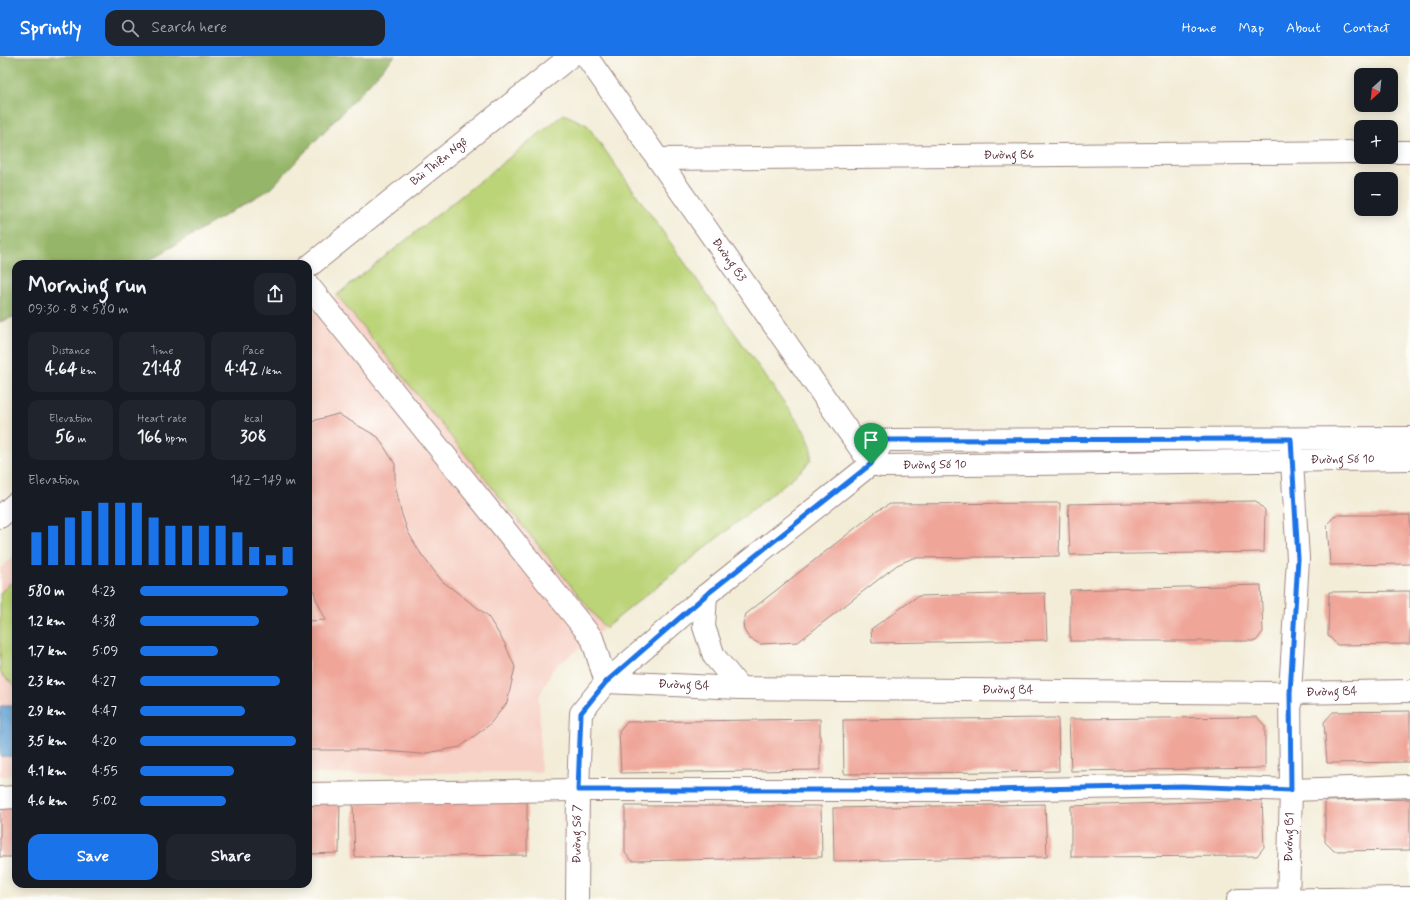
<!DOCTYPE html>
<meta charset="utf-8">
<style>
:root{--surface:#171b24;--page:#20242c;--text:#f1f3f6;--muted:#9ea1a6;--accent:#1a73e8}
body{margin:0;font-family:Mynerve,sans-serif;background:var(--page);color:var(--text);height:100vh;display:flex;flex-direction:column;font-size:15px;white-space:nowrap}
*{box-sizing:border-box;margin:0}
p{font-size:13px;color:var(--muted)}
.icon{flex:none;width:22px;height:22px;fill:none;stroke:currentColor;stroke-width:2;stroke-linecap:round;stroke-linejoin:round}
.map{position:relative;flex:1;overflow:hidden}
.panel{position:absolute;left:12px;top:204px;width:300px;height:628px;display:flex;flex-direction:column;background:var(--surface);border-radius:12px;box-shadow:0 2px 10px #0003}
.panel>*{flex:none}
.needle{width:26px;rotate:207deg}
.controls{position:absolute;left:1354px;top:12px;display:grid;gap:8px}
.controls a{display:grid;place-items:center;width:44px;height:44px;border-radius:8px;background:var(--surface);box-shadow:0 2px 10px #0003;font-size:20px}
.pin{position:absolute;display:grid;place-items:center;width:34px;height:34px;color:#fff;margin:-41px -17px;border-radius:50% 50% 50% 0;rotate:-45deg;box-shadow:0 0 4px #0007}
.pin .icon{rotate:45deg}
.round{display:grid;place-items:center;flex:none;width:42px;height:42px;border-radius:12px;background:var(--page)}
.head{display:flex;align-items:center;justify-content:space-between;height:68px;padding:0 16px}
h1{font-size:22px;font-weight:700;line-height:30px}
.figures{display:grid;grid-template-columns:repeat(3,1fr);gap:6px;height:68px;padding:4px 16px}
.figures div{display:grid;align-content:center;border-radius:10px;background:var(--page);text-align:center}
.figures b{font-size:17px;font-weight:700}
.figures small{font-size:11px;font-weight:400}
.figures p{font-size:11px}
.chart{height:112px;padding:8px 16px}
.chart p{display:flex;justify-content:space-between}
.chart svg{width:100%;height:72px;margin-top:4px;stroke:var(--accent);stroke-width:6}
.primary-button{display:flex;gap:8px;margin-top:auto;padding:8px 16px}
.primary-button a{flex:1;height:46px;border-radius:12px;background:var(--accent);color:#fff;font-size:16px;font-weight:700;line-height:46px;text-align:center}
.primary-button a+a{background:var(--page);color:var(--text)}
ul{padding:0 16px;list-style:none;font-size:13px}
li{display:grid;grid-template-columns:64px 48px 1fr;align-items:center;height:30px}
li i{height:10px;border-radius:5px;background:var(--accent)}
header{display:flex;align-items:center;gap:24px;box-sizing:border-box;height:56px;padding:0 20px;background:var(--accent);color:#fff}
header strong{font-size:19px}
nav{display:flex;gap:22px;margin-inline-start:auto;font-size:14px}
.search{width:280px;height:36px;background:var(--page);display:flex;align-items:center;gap:10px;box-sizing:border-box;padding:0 14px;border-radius:12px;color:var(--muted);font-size:15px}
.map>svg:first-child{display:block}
.built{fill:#f7d1c6}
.green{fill:#bcd478;stroke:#837a52}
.forest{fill:#95b668;stroke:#706a4a}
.water{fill:#62a3d6;stroke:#566180}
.building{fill:#efa598}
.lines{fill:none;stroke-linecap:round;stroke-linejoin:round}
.minor-casing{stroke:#9e8682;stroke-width:24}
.minor{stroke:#fff;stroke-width:22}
.route-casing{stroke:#fff;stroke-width:8}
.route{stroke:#1a73e8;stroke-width:5}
.labels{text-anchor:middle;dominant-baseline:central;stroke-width:3.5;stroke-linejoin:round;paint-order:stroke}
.street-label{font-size:12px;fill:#4a1f2b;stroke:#fdfcf7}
</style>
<header>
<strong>Sprintly</strong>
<div class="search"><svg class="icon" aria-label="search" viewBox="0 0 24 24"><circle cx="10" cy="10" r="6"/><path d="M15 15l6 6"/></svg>Search here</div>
<nav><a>Home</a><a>Map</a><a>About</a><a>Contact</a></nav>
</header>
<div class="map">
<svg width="1410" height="844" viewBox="0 0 1410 844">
<rect width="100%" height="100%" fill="#fdfcf7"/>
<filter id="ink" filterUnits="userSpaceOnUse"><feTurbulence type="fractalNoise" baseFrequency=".025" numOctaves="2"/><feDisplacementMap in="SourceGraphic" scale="8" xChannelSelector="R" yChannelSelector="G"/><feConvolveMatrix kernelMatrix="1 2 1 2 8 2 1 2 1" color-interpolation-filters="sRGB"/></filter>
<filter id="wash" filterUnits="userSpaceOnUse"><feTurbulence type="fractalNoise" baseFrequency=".012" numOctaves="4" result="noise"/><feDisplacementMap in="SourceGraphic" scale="16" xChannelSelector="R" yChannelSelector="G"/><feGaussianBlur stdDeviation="0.9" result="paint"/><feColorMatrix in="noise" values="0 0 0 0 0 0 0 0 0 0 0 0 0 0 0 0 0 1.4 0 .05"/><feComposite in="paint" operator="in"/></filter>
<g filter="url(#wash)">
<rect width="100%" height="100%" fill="#f3edd8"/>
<!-- built -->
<path class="built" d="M337 239 605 572 553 613 539 641 541 716 308 718V262Z
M16 498V720H0V512Z"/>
<!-- green -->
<path class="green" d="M564 58 587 69 805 376 811 390V404L802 414 605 572 337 239Z
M16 522V631L0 617V537Z"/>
<!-- forest -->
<path class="forest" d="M0 0H395L271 132 143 208H16V260L0 266Z"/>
<!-- water -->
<path class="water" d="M0 650H16V701L0 700Z"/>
<g id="blocks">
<!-- building -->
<path class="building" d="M338 358 378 381 395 408V428L401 456 408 476 421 498 442 525 487 559 504 586 515 611 507 647 489 669 460 691 421 698 372 694H308V565L326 564 316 543 314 535 308 529V369L316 364Z
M1256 445 1265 454 1264 496 1070 499 1068 448Z
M1060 447 1059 500 913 502 897 509 798 586 760 588 749 582 744 574 743 567 746 558 877 455 890 448Z
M1336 459H1410V508L1330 509 1327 468Z
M1261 529 1263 576 1256 585H1070V534Z
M1410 535V588L1337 589 1328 579 1329 536Z
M1045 537 1047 584 872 587 871 573 918 540Z
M1410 655V706L1327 707 1324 666 1333 656Z
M1257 661 1265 670V712L1071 715 1069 663Z
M1058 662 1059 715 844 718 843 664Z
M820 663V714L621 717 619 676 627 666Z
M308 743H340L339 797 308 798Z
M1410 743V794L1334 795 1325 786V745Z
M527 744V799L355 801 353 748Z
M1262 744 1264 791 1257 800 1071 801V750Z
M1045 748 1047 801 834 805 833 752Z
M0 750H16V801H0Z
M625 750H821L822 801 632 805 625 797Z"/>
</g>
</g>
<g filter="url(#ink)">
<use href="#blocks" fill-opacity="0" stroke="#9e8682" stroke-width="1"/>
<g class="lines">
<defs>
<g id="minor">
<path id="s1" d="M586 0 871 408"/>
<path d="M1391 96H1410"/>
<path id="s2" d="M658 103 1361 96"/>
<path id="s3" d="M308 211 571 0"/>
<path d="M308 229 592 582 606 626"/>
<path id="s4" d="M871 408 882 410 1410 403"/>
<path d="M0 461 16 447"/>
<path d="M706 539 704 571 714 600 740 632"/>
<path id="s5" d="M606 626 740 632 1290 637 1410 635"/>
<path d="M308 738 578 734H991L1182 730 1291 734 1410 730"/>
<path d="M0 742 16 741"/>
<path id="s6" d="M577 844 578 734 581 657 606 626 706 539 871 408 883 384 1410 382"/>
<path d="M1238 844 1410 842"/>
<path id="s7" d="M1288 844 1291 734 1290 637 1298 503 1291 390"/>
</g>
</defs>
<!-- minor casing -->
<use href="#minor" class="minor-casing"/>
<!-- minor -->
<use href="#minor" class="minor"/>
</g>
</g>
<g class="lines" filter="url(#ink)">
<defs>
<path id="route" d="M1291 383 1298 503 1290 637 1291 734 1182 730 991 734H578L581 657 606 626 706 539 871 408 883 384Z"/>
</defs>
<!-- route casing -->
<use href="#route" class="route-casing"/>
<!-- route -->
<use href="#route" class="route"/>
</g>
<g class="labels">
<!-- street labels -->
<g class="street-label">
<text stroke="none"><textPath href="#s2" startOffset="351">Đường B6</textPath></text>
<text stroke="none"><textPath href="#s3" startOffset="168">Bùi Thiện Ngộ</textPath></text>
<text stroke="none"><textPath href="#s1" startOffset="249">Đường B3</textPath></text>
<text stroke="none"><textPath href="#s4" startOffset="472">Đường Số 10</textPath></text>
<text stroke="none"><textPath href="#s4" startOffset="64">Đường Số 10</textPath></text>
<text stroke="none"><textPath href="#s5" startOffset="78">Đường B4</textPath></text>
<text stroke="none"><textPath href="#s5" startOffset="402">Đường B4</textPath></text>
<text stroke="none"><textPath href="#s5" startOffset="726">Đường B4</textPath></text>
<text stroke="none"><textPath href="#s6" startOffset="66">Đường Số 7</textPath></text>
<text stroke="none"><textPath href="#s7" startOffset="63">Đướng B1</textPath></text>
</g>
</g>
</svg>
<div class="controls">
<a><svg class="needle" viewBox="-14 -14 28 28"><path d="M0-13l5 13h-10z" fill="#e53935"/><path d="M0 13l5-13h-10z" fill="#9ea1a6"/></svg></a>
<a>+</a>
<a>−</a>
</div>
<div class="pin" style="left:871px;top:408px;background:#1e9e55"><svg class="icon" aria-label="arrive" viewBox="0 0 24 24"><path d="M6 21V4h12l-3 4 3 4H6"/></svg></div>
<section class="panel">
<div class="head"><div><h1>Morning run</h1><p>09:30 · 8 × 580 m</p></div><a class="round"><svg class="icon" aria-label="share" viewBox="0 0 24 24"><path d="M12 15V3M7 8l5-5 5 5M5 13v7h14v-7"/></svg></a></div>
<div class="figures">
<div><p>Distance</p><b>4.64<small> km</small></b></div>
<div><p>Time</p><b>21:48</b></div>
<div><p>Pace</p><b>4:42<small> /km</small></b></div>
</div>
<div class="figures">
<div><p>Elevation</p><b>56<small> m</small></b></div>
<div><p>Heart rate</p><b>166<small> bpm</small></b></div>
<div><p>kcal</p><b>308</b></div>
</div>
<div class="chart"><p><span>Elevation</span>142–149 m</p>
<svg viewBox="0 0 160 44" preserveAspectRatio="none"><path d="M5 44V24M15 44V20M25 44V15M35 44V11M45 44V6M55 44V6M65 44V6M75 44V15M85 44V20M95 44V20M105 44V20M115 44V20M125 44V24M135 44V33M145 44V38M155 44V33"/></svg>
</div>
<ul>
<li><b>580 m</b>4:23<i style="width:95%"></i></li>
<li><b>1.2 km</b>4:38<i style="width:76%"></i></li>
<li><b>1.7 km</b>5:09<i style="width:50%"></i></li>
<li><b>2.3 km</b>4:27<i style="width:90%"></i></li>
<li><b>2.9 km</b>4:47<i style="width:67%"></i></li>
<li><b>3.5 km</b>4:20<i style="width:100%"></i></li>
<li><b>4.1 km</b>4:55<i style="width:60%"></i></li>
<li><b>4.6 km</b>5:02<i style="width:55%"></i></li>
</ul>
<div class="primary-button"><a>Save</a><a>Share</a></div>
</section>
</div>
